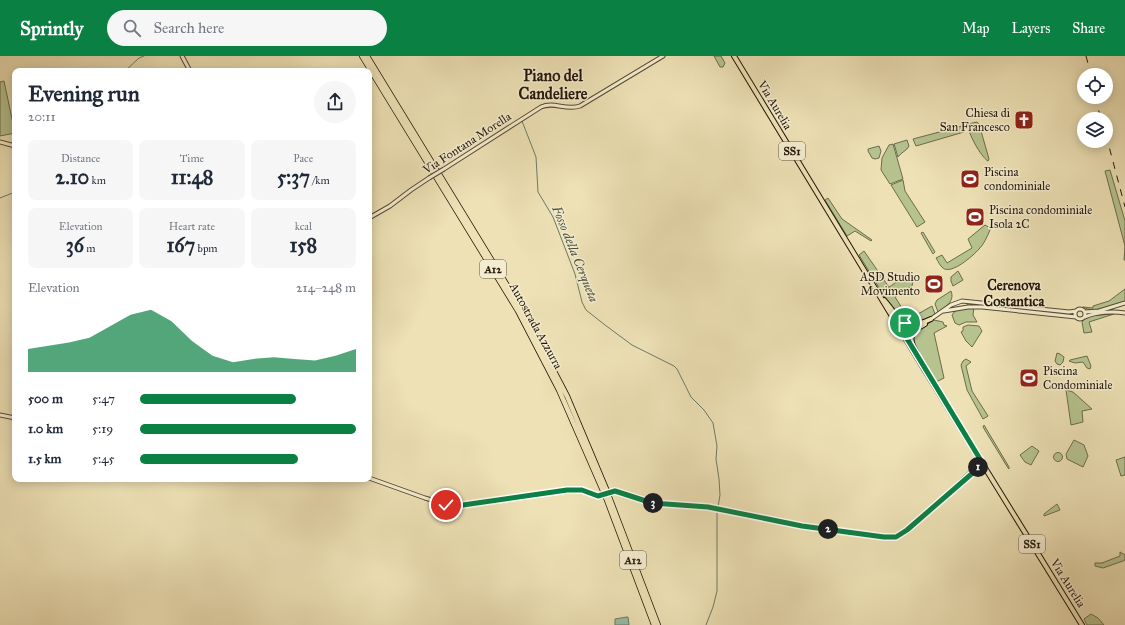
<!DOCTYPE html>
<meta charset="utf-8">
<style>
:root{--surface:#fff;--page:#f6f6f7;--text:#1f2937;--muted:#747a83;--accent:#0b8043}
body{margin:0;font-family:"IM FELL Great Primer",serif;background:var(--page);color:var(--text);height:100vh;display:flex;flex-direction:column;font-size:15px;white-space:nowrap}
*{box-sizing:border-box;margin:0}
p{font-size:13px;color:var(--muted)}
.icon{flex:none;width:22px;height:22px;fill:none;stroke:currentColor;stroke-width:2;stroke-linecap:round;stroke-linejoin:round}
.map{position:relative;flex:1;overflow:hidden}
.panel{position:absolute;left:12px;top:12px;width:360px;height:414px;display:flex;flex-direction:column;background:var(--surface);border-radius:8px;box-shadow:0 2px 10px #0003}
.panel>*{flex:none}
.buttons{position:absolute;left:1077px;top:12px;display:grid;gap:8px}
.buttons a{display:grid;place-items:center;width:36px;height:36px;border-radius:50%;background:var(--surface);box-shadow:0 2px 10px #0003;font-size:20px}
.pin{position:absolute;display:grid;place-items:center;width:34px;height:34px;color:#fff;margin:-17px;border:2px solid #fff;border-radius:50%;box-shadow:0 1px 4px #0007}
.km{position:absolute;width:20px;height:20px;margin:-10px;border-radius:50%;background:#222;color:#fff;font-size:11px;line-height:20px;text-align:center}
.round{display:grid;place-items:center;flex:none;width:42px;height:42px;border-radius:21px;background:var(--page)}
.head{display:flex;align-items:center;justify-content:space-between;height:68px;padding:0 16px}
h1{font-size:22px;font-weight:700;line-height:30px}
.figures{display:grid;grid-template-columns:repeat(3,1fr);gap:6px;height:68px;padding:4px 16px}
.figures div{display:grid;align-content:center;border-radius:8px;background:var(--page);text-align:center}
.figures b{font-size:20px;font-weight:700}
.figures small{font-size:11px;font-weight:400}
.figures p{font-size:11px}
.chart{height:112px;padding:8px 16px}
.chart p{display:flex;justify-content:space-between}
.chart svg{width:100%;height:72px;margin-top:4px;fill:var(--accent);opacity:.7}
ul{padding:0 16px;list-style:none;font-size:13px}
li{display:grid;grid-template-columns:64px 48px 1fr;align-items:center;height:30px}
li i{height:10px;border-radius:5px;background:var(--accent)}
header{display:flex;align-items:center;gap:24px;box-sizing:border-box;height:56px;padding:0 20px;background:var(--accent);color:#fff}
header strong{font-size:19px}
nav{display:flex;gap:22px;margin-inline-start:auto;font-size:14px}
.search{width:280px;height:36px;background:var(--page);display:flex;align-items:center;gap:10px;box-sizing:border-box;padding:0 14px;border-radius:22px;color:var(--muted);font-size:15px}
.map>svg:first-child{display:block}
.green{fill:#b6c38f;stroke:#6c6c4b}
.water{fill:#9abea8;stroke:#6a7b68}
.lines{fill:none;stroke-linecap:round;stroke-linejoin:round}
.stream{stroke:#6a7b68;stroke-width:1}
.tertiary-casing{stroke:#564932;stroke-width:5}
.primary-casing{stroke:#231607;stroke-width:6}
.motorway-casing{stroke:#231607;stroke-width:6}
.tertiary{stroke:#f3eccf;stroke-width:3}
.primary{stroke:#ede1b5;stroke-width:4}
.motorway{stroke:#ede1b5;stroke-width:4.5}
.rail{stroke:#231607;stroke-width:1;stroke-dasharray:7 7;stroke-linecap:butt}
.tertiary-bridge-casing{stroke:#564932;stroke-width:5;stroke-linecap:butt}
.motorway-bridge-casing{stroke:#231607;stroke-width:6;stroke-linecap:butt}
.tertiary-bridge{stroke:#f3eccf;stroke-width:3}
.motorway-bridge{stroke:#ede1b5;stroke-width:4.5}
.route-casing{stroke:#fff;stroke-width:8}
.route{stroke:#0b8043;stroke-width:5}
.labels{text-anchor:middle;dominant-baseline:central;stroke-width:3;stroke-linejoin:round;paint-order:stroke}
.shield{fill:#f3eccf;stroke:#615643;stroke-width:1}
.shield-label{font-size:11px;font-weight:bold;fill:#231607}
.street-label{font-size:12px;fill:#231607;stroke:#f3eccf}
.poi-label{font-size:12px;fill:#231607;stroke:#f3eccf;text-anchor:start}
.water-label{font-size:13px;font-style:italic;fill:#4d513f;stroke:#f3eccf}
.quarter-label{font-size:14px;font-weight:bold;fill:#231607;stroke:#f3eccf}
.district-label{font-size:16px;font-weight:bold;fill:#231607;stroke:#f3eccf}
</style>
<header>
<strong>Sprintly</strong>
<div class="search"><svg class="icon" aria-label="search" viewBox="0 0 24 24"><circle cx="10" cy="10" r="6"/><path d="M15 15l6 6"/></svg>Search here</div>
<nav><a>Map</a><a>Layers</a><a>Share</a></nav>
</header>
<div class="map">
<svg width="1125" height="569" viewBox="0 0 1125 569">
<rect width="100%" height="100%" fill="#ede1b5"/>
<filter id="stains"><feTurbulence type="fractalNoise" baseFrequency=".005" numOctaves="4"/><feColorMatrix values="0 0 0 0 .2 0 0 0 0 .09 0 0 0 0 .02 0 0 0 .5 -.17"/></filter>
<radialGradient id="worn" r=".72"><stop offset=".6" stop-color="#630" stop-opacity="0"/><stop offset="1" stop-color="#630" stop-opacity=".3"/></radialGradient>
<!-- green -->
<path class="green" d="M714 0H721L725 7 723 11H720Z
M4 25 15 77 0 80V26Z
M977 66 979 68 989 103 988 105C981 101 967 76 968 68Z
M962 70 964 76 916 90 913 83Z
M907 84 909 90C907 95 901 96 898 101L894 88Z
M893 88 903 123 890 128 881 114 882 102 889 89Z
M879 90 881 95 879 102 875 103 872 102 868 95V93Z
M1110 114 1125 165V204H1124L1125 190 1105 115Z
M903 124 905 135 925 166 917 171 891 129Z
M828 142 842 163 872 184 871 185 855 175 847 180 825 144Z
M985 169 990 172V174C987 181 984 188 979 193 973 200 951 219 943 212 940 210 938 205 936 202L942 199 947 207 972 192 968 183Z
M923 176 935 196 933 198 921 177Z
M864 195 895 240 889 231C896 227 907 216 913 225L912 230 895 241 909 263 932 250 935 258 921 267 914 268 903 265 894 256 859 199Z
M958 215 963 224 953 230 951 225V221Z
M1125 233V246C1112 249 1095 258 1083 251L1093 252V250L1109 245Z
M951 235C955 245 946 251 938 256L935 248 937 244Z
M968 246 1051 256 969 250 967 248Z
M974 251 973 259 977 266H966L959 269 955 267 952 259 955 255Z
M1114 258 1089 266 1092 276 1084 277 1082 266 1087 260Z
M934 264 943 266 944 269 947 270 934 277 944 322 936 326 912 284 914 277Z
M968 269 979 270 982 275 972 291 966 285 961 276 963 275V271Z
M1057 297 1060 298 1064 301 1063 306 1060 309 1057 308 1055 305Z
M1087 300 1091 310 1090 313 1087 312 1083 306 1075 307 1069 305 1070 304Z
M966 303 971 306 966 310 972 335 988 360 983 363 967 334 961 309 963 305Z
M1066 334 1073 336 1092 353 1082 355 1083 366 1071 369Z
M984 369 1009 411V413L1008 412 983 371Z
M1074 384 1084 389 1088 400 1083 411 1067 403 1066 398Z
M1032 390 1039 395 1031 409 1025 406 1020 399Z
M1053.5 401a4.5 4.5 0 1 1 9 0a4.5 4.5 0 1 1-9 0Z
M1125 401V419L1121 420 1116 404Z
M1057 448 1060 454 1044 460V458Z
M1120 496 1125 499V504L1123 505 1103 512 1095 510V507H1102L1120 500Z
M1091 558 1098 562 1104 569H1087L1084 563Z"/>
<!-- water -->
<path class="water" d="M627 561H628L629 569H615V563Z"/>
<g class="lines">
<!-- stream -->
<path class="stream" d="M125 15 139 2 144 0
M522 65 536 101 538 136 553 161 575 218 582 246 586 254 605 269 632 289 674 310 677 313 691 341 704 354 713 367 717 390 716 403 719 423 720 439 718 451
M0 142 15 136
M706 569 713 551 717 535V454"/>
<defs>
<path id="tertiary" d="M182 0 190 15
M0 86 15 90
M444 113 541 51C554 45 566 55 580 50L663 0
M369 162 390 150 411 134 429 122
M1075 258a5 5 0 1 1 10 0a5 5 0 1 1-10 0Z
M944 255 968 251H982L1076 261
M1085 256 1099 255 1125 247
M1085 261C1096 256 1113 255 1125 257
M931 263 951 249 962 245 1069 256 1076 255
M0 359 15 362
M369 422 425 442 451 450 562 434H580L598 440 615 435 649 447 706 450 802 470 893 481 900 479 916 467 972 415 983 408"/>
<path id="primary" d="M734 0 924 313 1082 569
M884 244C901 263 901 277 931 263
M903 276 910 277 925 268
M914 276C908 283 914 291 917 298"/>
<path id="motorway" d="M362 0 518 255 559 334 604 437
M367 0 522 254 567 340 607 435
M608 438 658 569
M605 439 654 569"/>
</defs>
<!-- tertiary casing -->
<use href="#tertiary" class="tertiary-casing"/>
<!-- primary casing -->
<use href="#primary" class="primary-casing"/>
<!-- motorway casing -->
<use href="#motorway" class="motorway-casing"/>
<!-- tertiary -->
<use href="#tertiary" class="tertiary"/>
<!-- primary -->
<use href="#primary" class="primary"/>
<!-- motorway -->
<use href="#motorway" class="motorway"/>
<!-- rail -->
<path class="rail" d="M1086 0 1091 19
M1095 41 1101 63
M1106 79 1125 151"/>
<defs>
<path id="tertiary-bridge" d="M429 122 444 113"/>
<path id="motorway-bridge" d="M607 435 608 438
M604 437 605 439"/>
</defs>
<!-- tertiary-bridge casing -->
<use href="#tertiary-bridge" class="tertiary-bridge-casing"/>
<!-- motorway-bridge casing -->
<use href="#motorway-bridge" class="motorway-bridge-casing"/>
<!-- tertiary-bridge -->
<use href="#tertiary-bridge" class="tertiary-bridge"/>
<!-- motorway-bridge -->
<use href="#motorway-bridge" class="motorway-bridge"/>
</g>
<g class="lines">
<defs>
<path id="route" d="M446 449 456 450 567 434H582L598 440 615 435 652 447 708 451 802 470 884 481H896L907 474 983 408 903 276 906 271 911 269 905 267"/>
</defs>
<!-- route casing -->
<use href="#route" class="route-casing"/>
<!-- route -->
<use href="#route" class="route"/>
</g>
<!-- icons -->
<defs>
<symbol id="church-square" viewBox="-11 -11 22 22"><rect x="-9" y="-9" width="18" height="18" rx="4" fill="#8f2418" stroke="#f3eccf"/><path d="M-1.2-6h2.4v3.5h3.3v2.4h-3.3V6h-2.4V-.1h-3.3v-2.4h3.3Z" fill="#fff"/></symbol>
<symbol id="stadium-square" viewBox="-11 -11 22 22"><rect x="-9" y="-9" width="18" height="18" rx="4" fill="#8f2418" stroke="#f3eccf"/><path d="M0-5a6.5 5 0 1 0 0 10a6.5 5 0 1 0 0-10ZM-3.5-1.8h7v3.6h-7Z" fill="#fff"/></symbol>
</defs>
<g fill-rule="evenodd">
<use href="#church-square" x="1013" y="53" width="22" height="22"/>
<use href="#stadium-square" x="959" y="112" width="22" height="22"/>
<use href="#stadium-square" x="964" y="150" width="22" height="22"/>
<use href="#stadium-square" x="923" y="217" width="22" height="22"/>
<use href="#stadium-square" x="1018" y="311" width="22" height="22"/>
</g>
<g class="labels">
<!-- shield labels -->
<g class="shield">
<rect x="779" y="86" width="26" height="18" rx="3"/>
<rect x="480" y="204" width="26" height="18" rx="3"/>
<rect x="1019" y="479" width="26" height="18" rx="3"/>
<rect x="620" y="495" width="26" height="18" rx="3"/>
</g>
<g class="shield-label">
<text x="792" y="95">SS1</text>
<text x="493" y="213">A12</text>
<text x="1032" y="488">SS1</text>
<text x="633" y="504">A12</text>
</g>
<!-- street labels -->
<g class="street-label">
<text transform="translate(775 49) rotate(59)">Via Aurelia</text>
<text transform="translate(467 87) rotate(-33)">Via Fontana Morella</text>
<text transform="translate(536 270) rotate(61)">Autostrada Azzurra</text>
<text transform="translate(1068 527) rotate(58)">Via Aurelia</text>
</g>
<!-- poi labels -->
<g class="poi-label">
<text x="1010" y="57" text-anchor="end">Chiesa di<tspan x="1010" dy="14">San Francesco</tspan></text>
<text x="984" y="116">Piscina<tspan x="984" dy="14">condominiale</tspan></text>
<text x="989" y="154">Piscina condominiale<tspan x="989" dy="14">Isola 2C</tspan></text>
<text x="920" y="221" text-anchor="end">ASD Studio<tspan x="920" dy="14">Movimento</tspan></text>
<text x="1043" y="315">Piscina<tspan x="1043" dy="14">Condominiale</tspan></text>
</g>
<!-- water labels -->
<g class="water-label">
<text transform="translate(575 198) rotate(68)">Fosso della Cerqueta</text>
</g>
<!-- quarter labels -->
<g class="quarter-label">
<text x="1014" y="229">Cerenova<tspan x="1014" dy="16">Costantica</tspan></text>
</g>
<!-- district labels -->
<g class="district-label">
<text x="553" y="19">Piano del<tspan x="553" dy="18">Candeliere</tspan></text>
</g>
</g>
<rect width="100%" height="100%" filter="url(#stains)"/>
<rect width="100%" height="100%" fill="url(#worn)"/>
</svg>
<div class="buttons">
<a><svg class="icon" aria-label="locate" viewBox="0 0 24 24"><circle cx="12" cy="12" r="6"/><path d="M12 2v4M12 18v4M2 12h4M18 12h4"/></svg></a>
<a><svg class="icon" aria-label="layers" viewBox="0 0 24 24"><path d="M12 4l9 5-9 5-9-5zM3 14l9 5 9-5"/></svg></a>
</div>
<div class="pin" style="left:905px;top:267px;background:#1e9e55"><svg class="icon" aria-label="arrive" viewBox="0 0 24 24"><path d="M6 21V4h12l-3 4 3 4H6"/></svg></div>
<div class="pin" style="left:446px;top:449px;background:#d93025"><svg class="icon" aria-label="check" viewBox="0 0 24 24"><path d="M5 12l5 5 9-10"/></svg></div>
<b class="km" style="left:978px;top:411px">1</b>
<b class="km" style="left:828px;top:473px">2</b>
<b class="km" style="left:653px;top:447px">3</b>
<section class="panel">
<div class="head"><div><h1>Evening run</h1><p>20:11</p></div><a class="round"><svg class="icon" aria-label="share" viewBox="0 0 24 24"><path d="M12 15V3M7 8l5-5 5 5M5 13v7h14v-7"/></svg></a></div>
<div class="figures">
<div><p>Distance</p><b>2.10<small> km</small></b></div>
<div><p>Time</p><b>11:48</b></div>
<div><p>Pace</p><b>5:37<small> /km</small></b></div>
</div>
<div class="figures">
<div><p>Elevation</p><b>36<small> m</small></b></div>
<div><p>Heart rate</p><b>167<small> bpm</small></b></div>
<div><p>kcal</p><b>158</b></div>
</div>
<div class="chart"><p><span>Elevation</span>214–248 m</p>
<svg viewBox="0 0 160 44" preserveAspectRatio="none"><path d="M0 44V30L10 28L20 26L30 23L40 16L50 9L60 6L70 13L80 25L90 34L100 38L110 36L120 35L130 36L140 37L150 34L160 30V44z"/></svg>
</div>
<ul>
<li><b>500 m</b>5:47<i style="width:72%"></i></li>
<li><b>1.0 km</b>5:19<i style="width:100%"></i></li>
<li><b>1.5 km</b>5:45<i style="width:73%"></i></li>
</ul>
</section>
</div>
